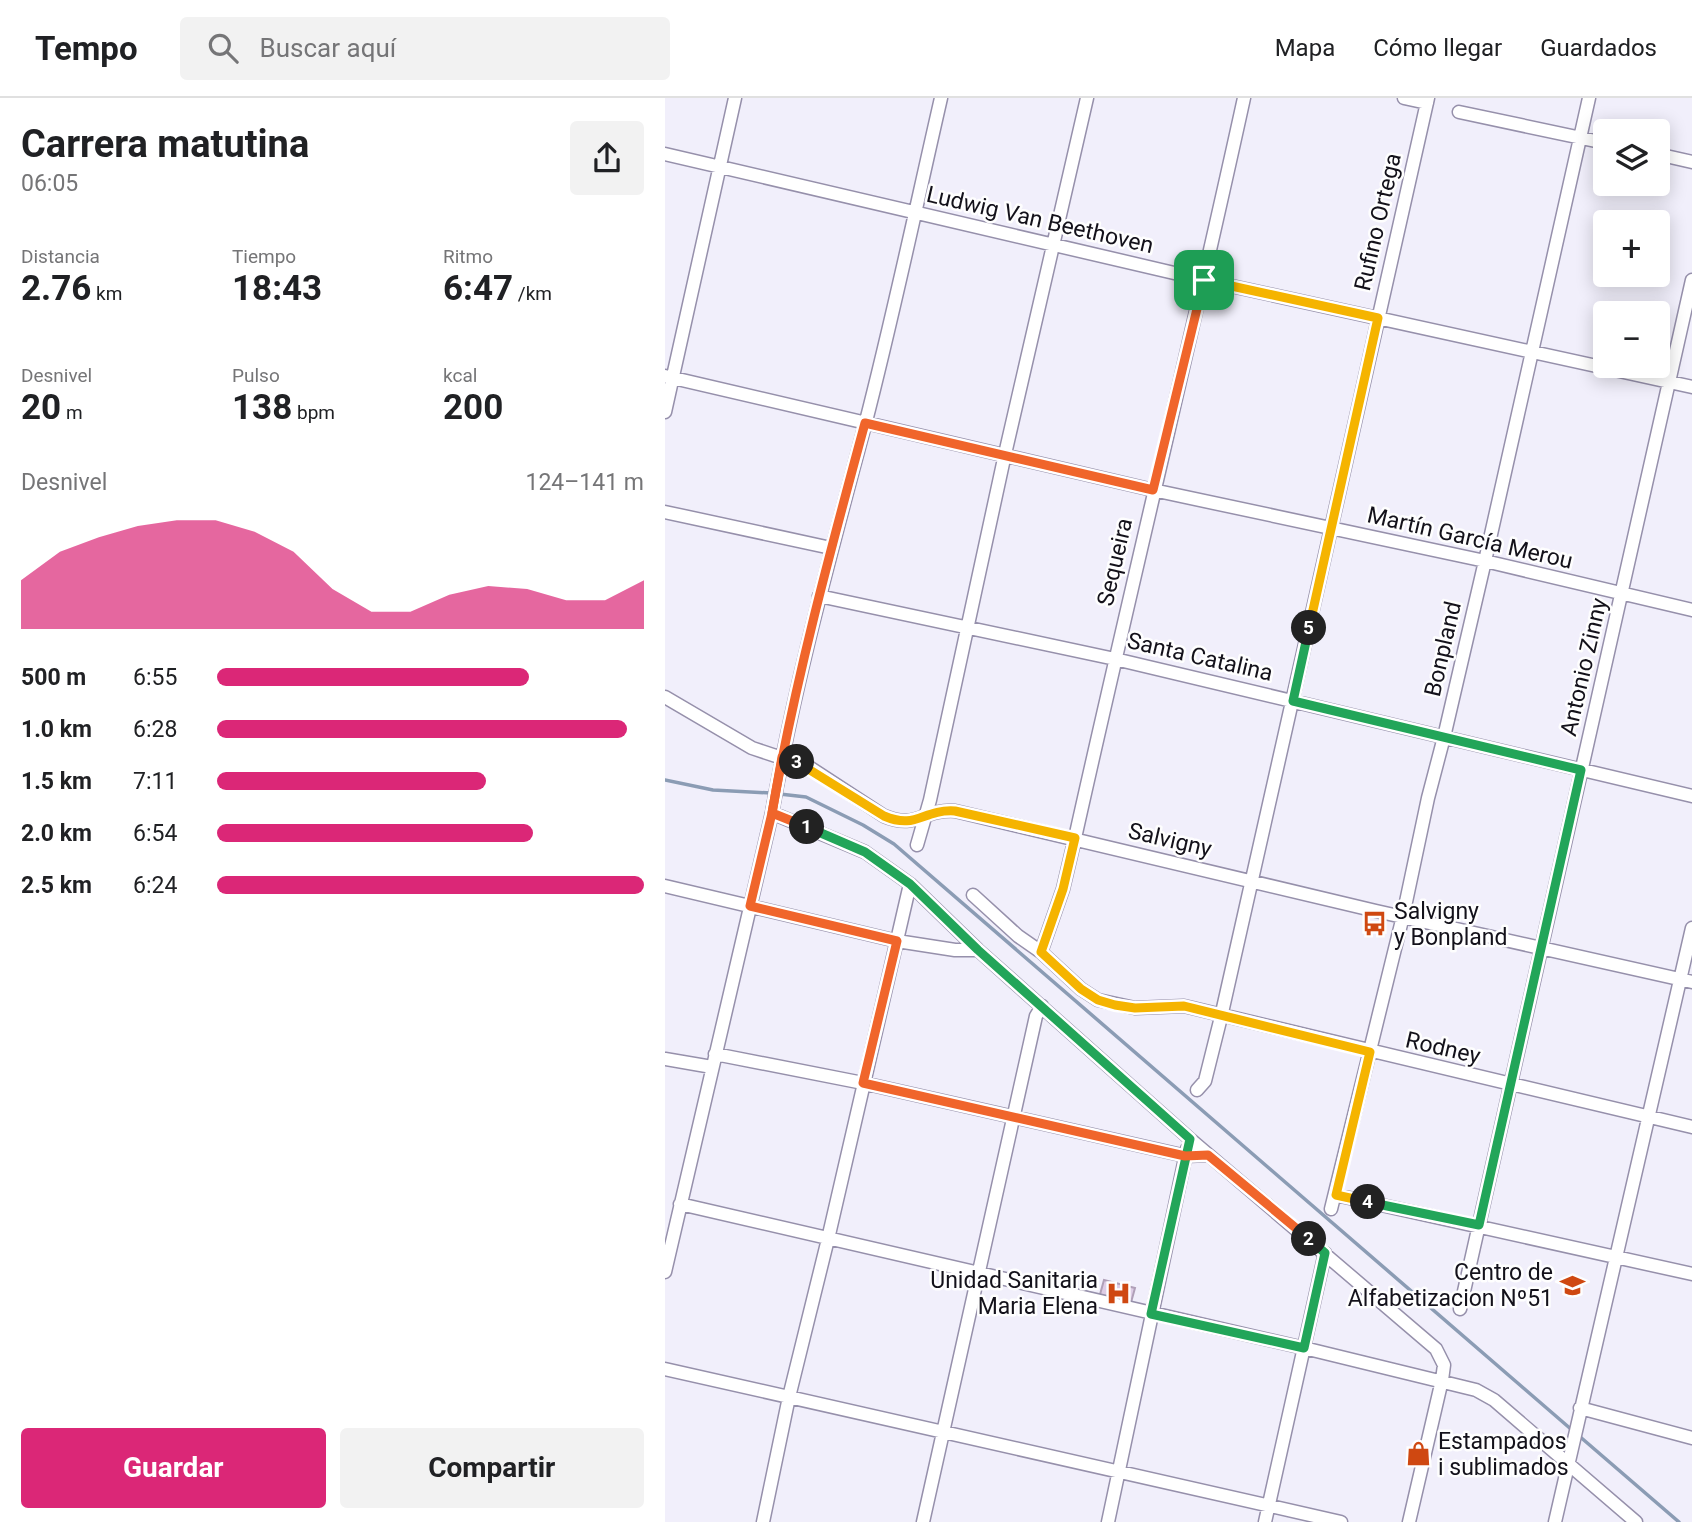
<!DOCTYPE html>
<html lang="es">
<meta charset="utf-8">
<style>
:root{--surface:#fff;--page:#f2f2f2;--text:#202124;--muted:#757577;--line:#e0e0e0;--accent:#db2777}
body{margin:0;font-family:Roboto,sans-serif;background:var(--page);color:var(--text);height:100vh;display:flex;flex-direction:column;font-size:26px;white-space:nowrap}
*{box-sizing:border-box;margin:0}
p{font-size:23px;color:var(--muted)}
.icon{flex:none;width:38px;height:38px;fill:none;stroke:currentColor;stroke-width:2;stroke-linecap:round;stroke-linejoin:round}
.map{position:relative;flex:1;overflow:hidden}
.details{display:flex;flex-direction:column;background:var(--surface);width:665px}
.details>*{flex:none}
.tools{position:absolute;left:928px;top:21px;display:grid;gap:14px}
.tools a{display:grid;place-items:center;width:77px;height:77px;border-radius:7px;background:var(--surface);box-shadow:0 4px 18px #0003;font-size:35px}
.pin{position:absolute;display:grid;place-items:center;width:60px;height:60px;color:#fff;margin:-30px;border-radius:14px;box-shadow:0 4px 10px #0006}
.km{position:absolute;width:35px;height:35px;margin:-18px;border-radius:50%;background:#222;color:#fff;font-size:19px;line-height:35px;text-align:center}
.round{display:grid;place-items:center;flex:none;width:74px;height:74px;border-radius:7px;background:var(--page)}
.headline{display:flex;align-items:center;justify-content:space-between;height:119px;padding:0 21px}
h1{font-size:38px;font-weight:700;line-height:52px}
.stats{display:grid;grid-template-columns:repeat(3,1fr);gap:10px;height:119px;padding:7px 21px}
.stats div{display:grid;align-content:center}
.stats b{font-size:35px;font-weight:700}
.stats small{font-size:19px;font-weight:400}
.stats p{font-size:19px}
.chart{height:196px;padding:14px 21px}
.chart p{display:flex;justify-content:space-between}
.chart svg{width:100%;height:126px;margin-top:7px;fill:var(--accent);opacity:.7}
.action{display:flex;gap:14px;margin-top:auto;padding:14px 21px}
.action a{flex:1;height:80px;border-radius:7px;background:var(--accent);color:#fff;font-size:28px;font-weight:700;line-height:80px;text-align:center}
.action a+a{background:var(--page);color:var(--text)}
ul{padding:0 21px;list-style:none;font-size:23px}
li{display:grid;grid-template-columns:112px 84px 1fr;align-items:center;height:52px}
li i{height:18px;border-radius:9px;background:var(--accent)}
header{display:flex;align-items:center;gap:42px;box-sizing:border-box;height:98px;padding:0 35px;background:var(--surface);border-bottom:2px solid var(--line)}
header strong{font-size:33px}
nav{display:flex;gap:38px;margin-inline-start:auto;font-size:24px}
.search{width:490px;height:63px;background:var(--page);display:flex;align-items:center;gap:18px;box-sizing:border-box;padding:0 24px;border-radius:7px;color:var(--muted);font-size:26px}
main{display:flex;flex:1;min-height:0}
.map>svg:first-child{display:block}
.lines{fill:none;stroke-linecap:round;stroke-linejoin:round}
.stream{stroke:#8b9cb4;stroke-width:3.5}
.building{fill:#decde6;stroke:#b0a0b8;stroke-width:2}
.street-casing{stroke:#9690ab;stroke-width:15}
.street{stroke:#fff;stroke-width:12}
.split-1-casing{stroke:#fff;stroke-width:14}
.split-2-casing{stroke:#fff;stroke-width:14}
.split-3-casing{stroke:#fff;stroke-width:14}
.split-4-casing{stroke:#fff;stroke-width:14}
.split-5-casing{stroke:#fff;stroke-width:14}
.split-6-casing{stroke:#fff;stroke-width:14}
.split-1{stroke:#f0652b;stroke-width:9}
.split-2{stroke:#22a559;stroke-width:9}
.split-3{stroke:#f0652b;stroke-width:9}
.split-4{stroke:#f5b400;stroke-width:9}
.split-5{stroke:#22a559;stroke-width:9}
.split-6{stroke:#f5b400;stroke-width:9}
.labels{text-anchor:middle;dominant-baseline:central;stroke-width:5;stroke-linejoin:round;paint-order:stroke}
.street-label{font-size:23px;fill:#13111a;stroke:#fefefe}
.poi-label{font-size:23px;fill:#13111a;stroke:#fefefe;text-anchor:start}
</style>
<header>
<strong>Tempo</strong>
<div class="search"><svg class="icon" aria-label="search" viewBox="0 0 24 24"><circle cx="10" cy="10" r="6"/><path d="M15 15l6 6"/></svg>Buscar aquí</div>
<nav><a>Mapa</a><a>Cómo llegar</a><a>Guardados</a></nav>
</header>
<main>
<section class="details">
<div class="headline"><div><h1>Carrera matutina</h1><p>06:05</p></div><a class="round"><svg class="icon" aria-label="share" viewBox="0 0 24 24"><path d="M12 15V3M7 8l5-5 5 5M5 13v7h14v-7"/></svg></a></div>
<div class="stats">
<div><p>Distancia</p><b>2.76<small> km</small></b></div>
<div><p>Tiempo</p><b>18:43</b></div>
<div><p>Ritmo</p><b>6:47<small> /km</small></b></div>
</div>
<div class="stats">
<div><p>Desnivel</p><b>20<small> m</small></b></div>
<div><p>Pulso</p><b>138<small> bpm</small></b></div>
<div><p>kcal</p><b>200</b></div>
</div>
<div class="chart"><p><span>Desnivel</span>124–141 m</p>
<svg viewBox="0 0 160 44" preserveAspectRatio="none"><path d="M0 44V27L10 17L20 12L30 8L40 6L50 6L60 10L70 17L80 30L90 38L100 38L110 32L120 29L130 30L140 34L150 34L160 27V44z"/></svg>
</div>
<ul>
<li><b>500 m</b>6:55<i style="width:73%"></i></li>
<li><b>1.0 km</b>6:28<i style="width:96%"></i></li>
<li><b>1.5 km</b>7:11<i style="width:63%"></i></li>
<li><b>2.0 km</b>6:54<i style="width:74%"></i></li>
<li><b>2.5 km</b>6:24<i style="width:100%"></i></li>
</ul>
<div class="action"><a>Guardar</a><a>Compartir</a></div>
</section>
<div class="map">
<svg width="1027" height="1424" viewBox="0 0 1027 1424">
<rect width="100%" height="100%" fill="#f1effb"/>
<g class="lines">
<!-- stream -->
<path class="stream" d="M0 682 48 692 106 695 141 699 198 727 229 746 907 1332
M913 1337 1014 1424"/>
</g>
<!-- building -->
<path class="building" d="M439 1182 470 1190 465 1208 434 1200Z"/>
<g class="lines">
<defs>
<path id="street" d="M739 0 762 5
M794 14 940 45
M0 56 539 182 1027 289
M992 56 1027 64
M0 278 488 392 820 463 1027 512
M0 314 70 0
M0 414 166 450
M154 498 450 561 1027 698
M0 599 87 650 144 669 219 718C252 732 257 711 290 713L711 813 1027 884
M107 715 200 754 245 786 313 852 525 1041 771 1251 779 1267 777 1282 744 1424
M252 747 265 702 340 356 422 0
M0 788 232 843 290 852H313
M308 797 353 838 376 854 416 891 433 902 470 910 519 908 1027 1029
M376 854 398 791 410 740C465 493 525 247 579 0
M50 956 198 985 521 1058 543 1057
M0 961 47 969
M532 992 540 983 556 919 763 0
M671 1097 1027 1176
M15 1106 639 1250 811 1292 829 1302 971 1424
M666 1111 738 818 763 700 779 639 820 463 924 0
M0 1174 107 715C130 584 166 455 200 327 228 219 251 109 276 0
M795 1211 1027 182
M0 1271 676 1424
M915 1310 1027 1340
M98 1424 124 1299 163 1141 245 786
M258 1424 371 918 377 908
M443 1424 522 1051
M600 1424 660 1155
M890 1424 1027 830"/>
</defs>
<!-- street casing -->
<use href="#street" class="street-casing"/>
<!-- street -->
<use href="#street" class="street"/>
</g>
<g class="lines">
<defs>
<path id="split-1" d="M142 729 107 715C130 583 165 454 200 325L488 392 539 182"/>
<path id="split-2" d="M142 729 200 754 245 786 313 852 525 1041 486 1216 639 1250 660 1155 644 1141"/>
<path id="split-3" d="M132 664 117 659 107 715 85 808 232 843 198 985 520 1058 543 1057 644 1141"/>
<path id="split-4" d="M132 664 219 718C252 732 257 711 290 713L410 740 398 791 376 854 416 891 433 902 450 907 470 910 519 908 705 954 671 1097 703 1104"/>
<path id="split-5" d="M644 530 628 603 916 672 814 1127 703 1104"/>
<path id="split-6" d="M539 182 713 220 644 530"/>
</defs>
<!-- split-1 casing -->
<use href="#split-1" class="split-1-casing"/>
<!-- split-2 casing -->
<use href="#split-2" class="split-2-casing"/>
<!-- split-3 casing -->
<use href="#split-3" class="split-3-casing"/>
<!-- split-4 casing -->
<use href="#split-4" class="split-4-casing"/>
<!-- split-5 casing -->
<use href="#split-5" class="split-5-casing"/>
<!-- split-6 casing -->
<use href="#split-6" class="split-6-casing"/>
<!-- split-1 -->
<use href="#split-1" class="split-1"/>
<!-- split-2 -->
<use href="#split-2" class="split-2"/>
<!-- split-3 -->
<use href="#split-3" class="split-3"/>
<!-- split-4 -->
<use href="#split-4" class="split-4"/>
<!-- split-5 -->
<use href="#split-5" class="split-5"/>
<!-- split-6 -->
<use href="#split-6" class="split-6"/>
</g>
<!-- icons -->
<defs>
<symbol id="bus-bare" viewBox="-9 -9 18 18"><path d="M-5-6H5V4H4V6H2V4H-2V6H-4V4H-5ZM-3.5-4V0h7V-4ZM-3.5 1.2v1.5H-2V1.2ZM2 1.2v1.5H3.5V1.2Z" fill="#cf4811" stroke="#fefefe" stroke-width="2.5" paint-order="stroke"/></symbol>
<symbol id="school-bare" viewBox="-9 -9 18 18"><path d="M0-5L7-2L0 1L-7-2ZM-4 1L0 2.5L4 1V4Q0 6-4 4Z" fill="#cf4811" stroke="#fefefe" stroke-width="2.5" paint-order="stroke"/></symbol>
<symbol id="hospital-bare" viewBox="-9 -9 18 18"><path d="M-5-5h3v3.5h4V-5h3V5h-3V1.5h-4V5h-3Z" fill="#cf4811" stroke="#fefefe" stroke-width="2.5" paint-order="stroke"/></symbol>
<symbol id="shop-bare" viewBox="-9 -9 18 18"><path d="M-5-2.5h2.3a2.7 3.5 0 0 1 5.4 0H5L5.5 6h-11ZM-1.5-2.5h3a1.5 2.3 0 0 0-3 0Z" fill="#cf4811" stroke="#fefefe" stroke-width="2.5" paint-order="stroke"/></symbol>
</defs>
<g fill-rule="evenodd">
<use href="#bus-bare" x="692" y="808" width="35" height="35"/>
<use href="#school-bare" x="890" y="1170" width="35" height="35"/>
<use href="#hospital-bare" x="436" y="1178" width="35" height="35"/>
<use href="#shop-bare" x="736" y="1338" width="35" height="35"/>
</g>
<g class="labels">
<!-- street labels -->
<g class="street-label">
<text transform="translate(375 122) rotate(13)">Ludwig Van Beethoven</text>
<text transform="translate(713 124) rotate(-77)">Rufino Ortega</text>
<text transform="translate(805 440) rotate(13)">Martín García Merou</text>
<text transform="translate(450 464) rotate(-77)">Sequeira</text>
<text transform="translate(778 551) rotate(-77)">Bonpland</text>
<text transform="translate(535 559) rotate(13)">Santa Catalina</text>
<text transform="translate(919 569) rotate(-77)">Antonio Zinny</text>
<text transform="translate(505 742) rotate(13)">Salvigny</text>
<text transform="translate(778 950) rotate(13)">Rodney</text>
</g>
<!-- poi labels -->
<g class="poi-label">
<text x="729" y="813">Salvigny<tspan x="729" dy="26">y Bonpland</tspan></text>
<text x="888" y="1174" text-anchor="end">Centro de<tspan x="888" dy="26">Alfabetizacion Nº51</tspan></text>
<text x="433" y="1182" text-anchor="end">Unidad Sanitaria<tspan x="433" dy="26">Maria Elena</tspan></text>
<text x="773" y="1343">Estampados<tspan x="773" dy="26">i sublimados</tspan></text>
</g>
</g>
</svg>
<div class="tools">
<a><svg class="icon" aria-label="layers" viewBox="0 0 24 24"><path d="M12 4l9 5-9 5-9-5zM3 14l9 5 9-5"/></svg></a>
<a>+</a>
<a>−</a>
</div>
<div class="pin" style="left:539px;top:182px;background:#1e9e55"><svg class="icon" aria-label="arrive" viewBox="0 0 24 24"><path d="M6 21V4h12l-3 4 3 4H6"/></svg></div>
<b class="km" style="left:142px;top:729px">1</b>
<b class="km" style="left:644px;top:1141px">2</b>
<b class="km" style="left:132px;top:664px">3</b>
<b class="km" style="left:703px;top:1104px">4</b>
<b class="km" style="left:644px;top:530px">5</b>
</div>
</main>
